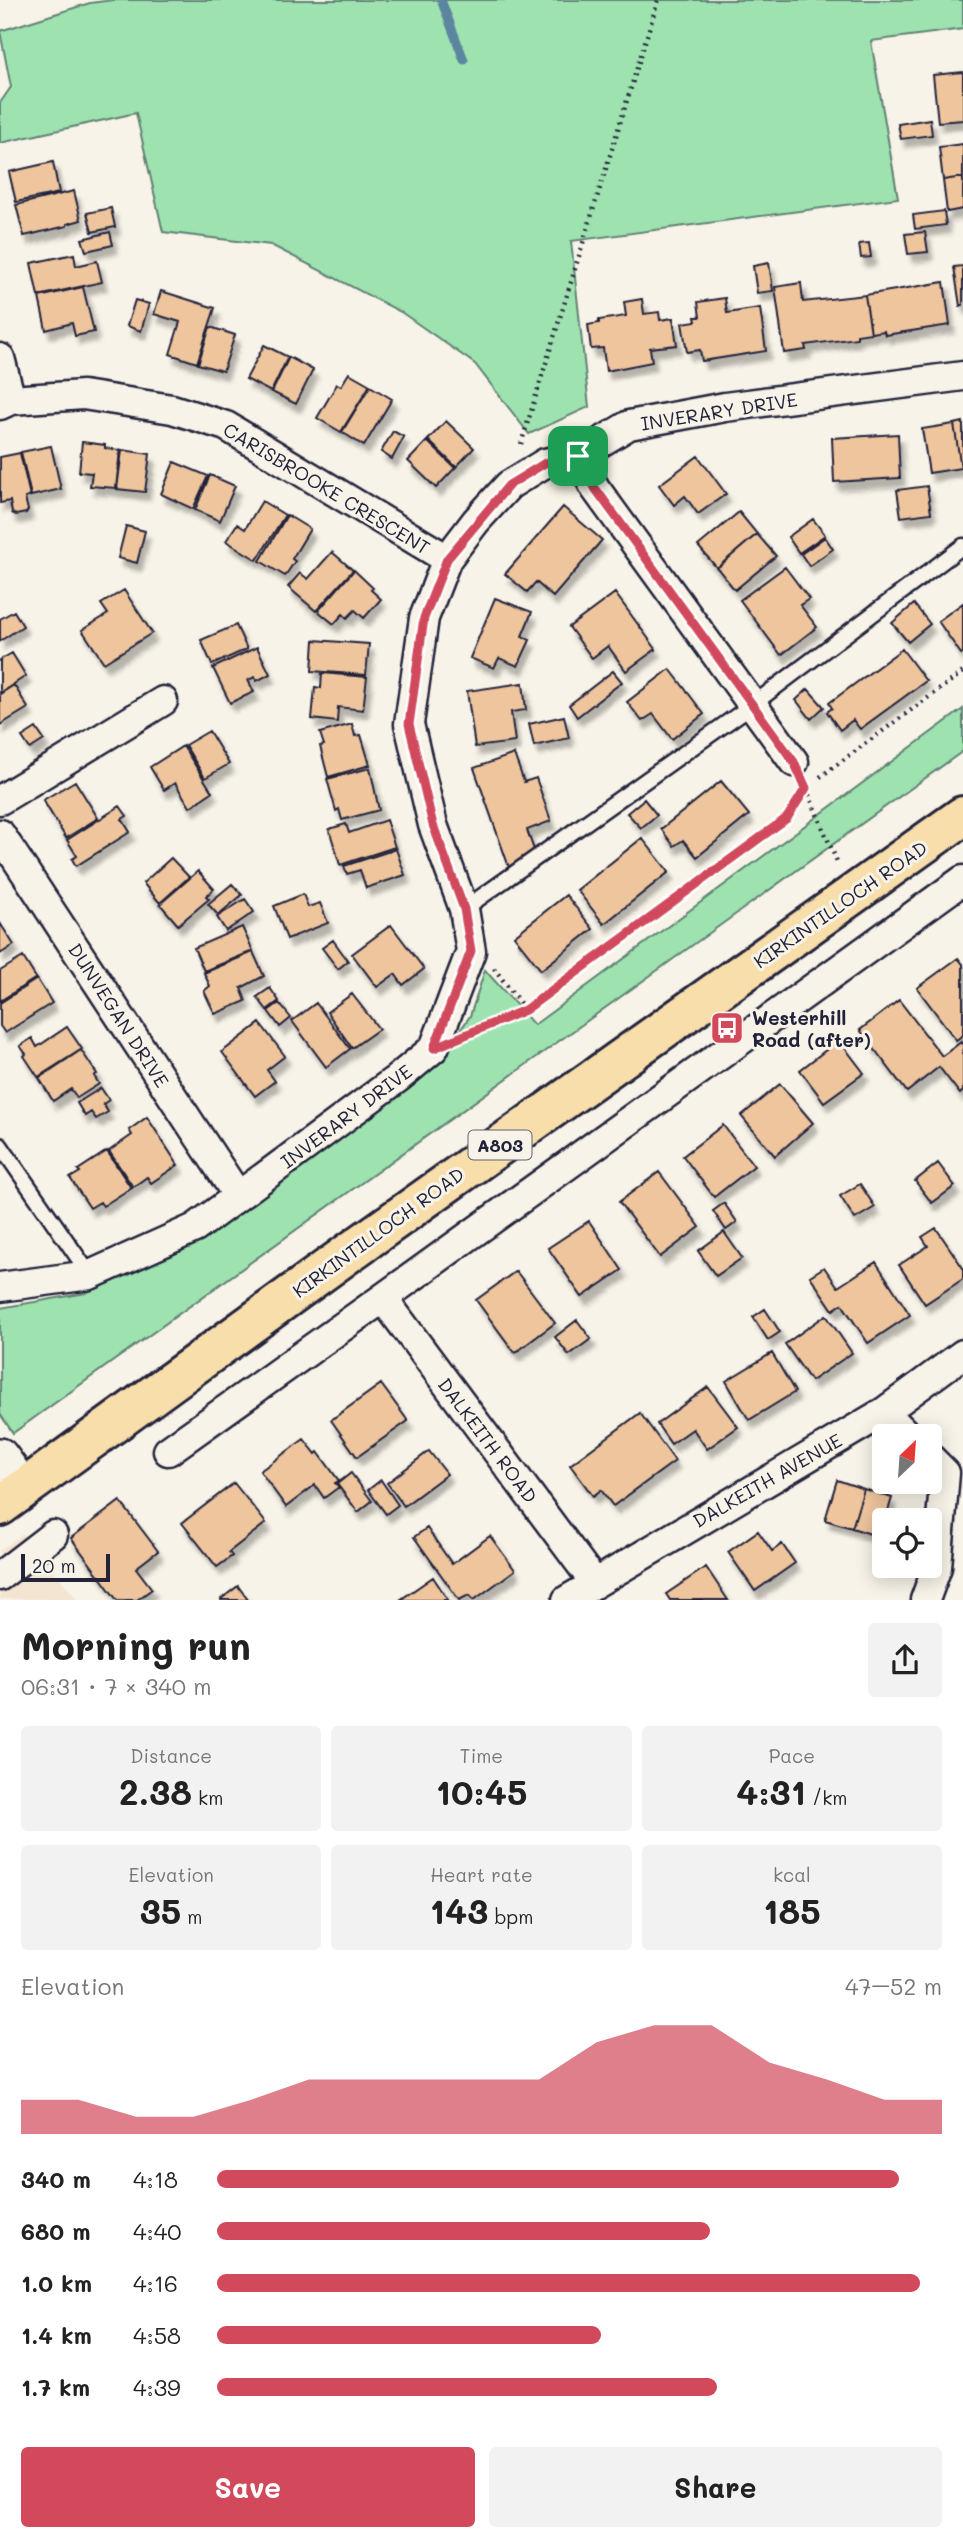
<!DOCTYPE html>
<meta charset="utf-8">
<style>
:root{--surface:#fff;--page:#f2f2f2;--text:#222;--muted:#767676;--accent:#d1495b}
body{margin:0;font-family:Mali,sans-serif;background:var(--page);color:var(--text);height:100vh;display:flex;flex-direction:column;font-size:26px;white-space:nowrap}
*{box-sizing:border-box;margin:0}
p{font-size:23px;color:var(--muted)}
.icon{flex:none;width:38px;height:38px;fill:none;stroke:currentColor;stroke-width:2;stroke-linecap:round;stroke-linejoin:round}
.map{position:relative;height:1600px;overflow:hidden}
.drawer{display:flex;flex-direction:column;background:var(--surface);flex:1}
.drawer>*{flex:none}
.needle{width:46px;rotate:25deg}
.controls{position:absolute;left:872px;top:1424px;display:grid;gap:14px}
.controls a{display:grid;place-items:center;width:70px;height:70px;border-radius:7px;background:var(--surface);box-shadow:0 4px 18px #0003;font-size:35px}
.scale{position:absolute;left:21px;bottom:18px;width:89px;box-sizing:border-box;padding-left:7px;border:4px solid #22223b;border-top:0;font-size:19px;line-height:24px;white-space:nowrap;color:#22223b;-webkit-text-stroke:5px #f7f3e8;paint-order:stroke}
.pin{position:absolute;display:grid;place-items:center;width:60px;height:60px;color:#fff;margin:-30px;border-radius:14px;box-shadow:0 4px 10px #0006}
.round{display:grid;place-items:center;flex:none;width:74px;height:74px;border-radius:7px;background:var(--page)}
.head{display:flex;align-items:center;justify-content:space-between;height:119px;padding:0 21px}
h1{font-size:38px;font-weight:800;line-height:52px}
.figures{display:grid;grid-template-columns:repeat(3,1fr);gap:10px;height:119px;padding:7px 21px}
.figures div{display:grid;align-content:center;border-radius:7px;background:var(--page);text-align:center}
.figures b{font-size:35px;font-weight:800}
.figures small{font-size:19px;font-weight:400}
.figures p{font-size:19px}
.chart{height:196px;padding:14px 21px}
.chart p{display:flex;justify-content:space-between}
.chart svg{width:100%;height:126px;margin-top:7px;fill:var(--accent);opacity:.7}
.button{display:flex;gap:14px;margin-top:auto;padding:14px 21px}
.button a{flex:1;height:80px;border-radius:7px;background:var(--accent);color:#fff;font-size:28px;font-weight:800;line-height:80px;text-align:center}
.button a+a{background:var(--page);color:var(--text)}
ul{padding:0 21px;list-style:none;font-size:23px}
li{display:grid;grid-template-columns:112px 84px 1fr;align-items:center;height:52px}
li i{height:18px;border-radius:9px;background:var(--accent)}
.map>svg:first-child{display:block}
.built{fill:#f4e5d2}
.green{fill:#9ee3af;stroke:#608275;stroke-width:2}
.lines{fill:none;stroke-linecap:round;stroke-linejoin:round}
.stream{stroke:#5c85a0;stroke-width:9}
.building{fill:#eec59d;stroke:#22223b;stroke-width:2;filter:url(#shadow)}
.service-casing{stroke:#22223b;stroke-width:19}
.minor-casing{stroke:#22223b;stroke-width:33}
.tertiary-casing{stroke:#22223b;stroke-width:40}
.primary-casing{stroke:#22223b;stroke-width:44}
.path{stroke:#22223b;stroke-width:4.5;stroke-dasharray:2 5;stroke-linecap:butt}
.service{stroke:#f7f3e8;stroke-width:14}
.minor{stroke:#f7f3e8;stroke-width:28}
.tertiary{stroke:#f7f3e8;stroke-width:35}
.primary{stroke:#f8deab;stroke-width:38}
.route-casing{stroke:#fff;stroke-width:14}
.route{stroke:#d1495b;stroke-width:9}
.labels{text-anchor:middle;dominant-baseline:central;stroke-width:6;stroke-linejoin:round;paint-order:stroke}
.shield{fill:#f7f3e8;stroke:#62616f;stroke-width:2}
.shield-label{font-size:18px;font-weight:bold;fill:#22223b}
.street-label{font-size:19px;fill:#22223b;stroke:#f7f3e8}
.poi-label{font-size:19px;font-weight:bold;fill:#22223b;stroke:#f7f3e8;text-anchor:start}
</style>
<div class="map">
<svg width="963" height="1600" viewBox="0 0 963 1600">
<defs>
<filter id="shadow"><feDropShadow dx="4.5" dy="8" stdDeviation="2" flood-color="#0004"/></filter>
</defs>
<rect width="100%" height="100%" fill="#f7f3e8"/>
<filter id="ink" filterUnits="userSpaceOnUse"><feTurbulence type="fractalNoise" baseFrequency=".0143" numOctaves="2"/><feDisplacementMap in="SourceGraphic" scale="14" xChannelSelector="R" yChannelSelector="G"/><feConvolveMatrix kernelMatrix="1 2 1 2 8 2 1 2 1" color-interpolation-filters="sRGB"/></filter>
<g filter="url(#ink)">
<!-- built -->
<path class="built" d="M23 1534 77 1599H0V1550Z"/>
<!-- green -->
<path class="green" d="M113 0H963V29L871 41 898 198 571 241 589 407 529 434 475 364 401 312 271 245 163 232 136 113 0 143V103L11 87 0 31 90 3Z
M963 709V751L13 1433 0 1414V1308L86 1293 242 1211 436 1066 470 1016 485 970 534 1025Z"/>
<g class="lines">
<!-- stream -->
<path class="stream" d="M441 0 464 60"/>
</g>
<!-- building -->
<path class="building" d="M963 72V120L938 122 933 75Z
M930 119 932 135 901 139 898 124Z
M963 144V177L943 180 939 147Z
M53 162 59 193 16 202 9 172Z
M963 177V209L947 212 943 180Z
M74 191 81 220 67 224V226L24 236 16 205Z
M111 208 115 227 92 232 87 213Z
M944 211 946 225 915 229 913 215Z
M110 232 113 245 86 251 82 239Z
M925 232 928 252 908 254 905 234Z
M869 243 871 257 861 258 859 244Z
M74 254 76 266 97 261 102 282 38 296 31 263Z
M769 263 773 291 757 293 753 266Z
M963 266V305L960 306 954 267Z
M944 282 950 325 885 335 884 331 871 333 865 295Z
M801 283 803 302 865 295 871 333 857 335V338L805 345 806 350 784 353 775 287Z
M83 287 94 332 75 336 72 323 46 330 39 297Z
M161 291 215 308 197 363 170 354 180 322 154 314Z
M725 298 727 313 760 308 766 351 702 361 700 350 687 352 682 323 696 321 695 317H700L698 302Z
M642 299 644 314 659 312 660 320 673 318 677 345 650 348 652 362 606 371 603 348 591 349 588 325 599 323V320L626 316 624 302Z
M135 300 149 304 141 331 127 326Z
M210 327 235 335 223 371 198 364Z
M264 345 288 357 271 392 246 379Z
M289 357 313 370 296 404 272 392Z
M349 373 370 385 341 432 317 418 337 384 341 386Z
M370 386 392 399 364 446 342 432Z
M446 421 474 448 456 467 428 440Z
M963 422V468H961L954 424Z
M954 424 961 468 929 473 922 429Z
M393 431 404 437 392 459 381 452Z
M898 434 900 478 834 482 832 438Z
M427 441 455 468 436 488 408 461Z
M82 442 105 445V448L120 450 116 488 90 486 92 473 79 472Z
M51 446 61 489 31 496 21 452Z
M122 450 150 454 145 492 117 489Z
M20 453 30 496 25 498 28 510 26 513 16 515 12 513 10 501 0 503V457Z
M698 456 726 494 698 514 685 496 674 505 659 485Z
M174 462 208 476 193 509 161 494Z
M210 475 235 486 220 521 195 510Z
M927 486 931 513 901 517 897 490Z
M262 501 285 515 257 560 226 541 237 524 245 529Z
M563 507 602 540 553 597 536 582 527 592 505 574Z
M739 512 757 534 717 568 698 546Z
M287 515 310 529 292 559 295 561 285 576 260 561Z
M813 519 825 535 799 553 788 537Z
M126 526 145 531 137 563 118 558Z
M757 534 776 556 735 590 717 568Z
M825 537 833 549 809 566 801 554Z
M332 552 353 570 316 611 288 587 300 573 308 579Z
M785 567 809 599 800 605 817 627 781 655 740 600Z
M354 570 373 588 371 590 381 599 364 618 355 610 347 618 343 614 334 624 318 611Z
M124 590 152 633 104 663 82 630 108 614 101 604Z
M615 593 656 649 626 671 608 646 592 658 569 627Z
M495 598 532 612 522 636 530 640 518 666 499 658 494 668 470 658Z
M963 603V653L961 654 938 621Z
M914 604 930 624 908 642 892 623Z
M14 611 23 626 0 641V619Z
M236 625 247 649 212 665 201 640Z
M314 640 369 644 366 675 312 671Z
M257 647 270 674 257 681 255 677 248 680 254 692 230 703 213 668Z
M902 649 926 681 860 729 853 720 840 730 827 712 832 708 829 703Z
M12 653 26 676 0 693V660Z
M670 669 704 714 672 739 653 714 642 721 627 702Z
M613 671 622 682 577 717 569 705Z
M322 673 367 677 363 710 338 707 337 722 312 719 315 687 321 688Z
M523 683 526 710 511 712 515 742 475 747 467 691Z
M14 685 28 708 0 725V694Z
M808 689 824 707 811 719 796 700Z
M564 716 569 738 534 746 529 724Z
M352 724 355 736 361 735 370 765 328 777 320 746 324 745 320 733Z
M36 728 44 740 30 749 22 737Z
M209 731 229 764 205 778 185 745Z
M183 746 212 792 190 807 175 783 164 790 150 767Z
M514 754 524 782 536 778 551 821 527 830 534 850 510 870 474 768Z
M370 768 379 810 342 820 339 809 336 811 327 779Z
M75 781 98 818 66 838 43 800Z
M721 781 749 815 697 857 683 840 674 846 661 829Z
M644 799 657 815 641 828 627 813Z
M120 806 127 816 122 819 130 832 76 866 72 859 77 856 67 840Z
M386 820 395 847 340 865 329 829 346 824 349 833Z
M642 838 669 872 604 924 577 890Z
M396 849 405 875 366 888 360 870 347 874 344 866Z
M171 858 189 877 160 903 143 883Z
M198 871 214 889 206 896 209 899 178 925 160 904Z
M232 884 242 895 218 915 208 904Z
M303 894 308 907 320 903 328 923 287 939 274 906Z
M566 895 593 929 541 970 514 936Z
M245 899 254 912 226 931 217 917Z
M0 923 14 945 0 954Z
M391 925 424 969 403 985 395 974 377 987 352 954Z
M242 927 253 951 204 971 194 948Z
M333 940 348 961 338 969 322 948Z
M253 952 264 976 241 988 246 1001 215 1014 204 991 210 986 204 973Z
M23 957 36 978 0 1001V971Z
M958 958 963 964V1035L956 1040 917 988Z
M37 979 52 1003 5 1033 0 1026V1003Z
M270 988 279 1001 267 1010 257 997Z
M352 994 379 1029 352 1048 327 1012Z
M899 1000 942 1056 961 1042 963 1045V1091L960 1094 939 1067 907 1092 860 1030Z
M279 1003 291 1018 280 1027 268 1011Z
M316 1003 350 1049 326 1067 292 1021Z
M260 1023 285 1056 267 1070 275 1081 255 1096 222 1052Z
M67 1027 82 1049 38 1077 24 1056 26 1054 20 1046 32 1038 37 1047Z
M839 1040 864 1073 824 1102 800 1070Z
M81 1050 97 1074 94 1076 99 1084 77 1098 71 1089 53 1101 39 1078Z
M780 1084 813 1123 775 1156 741 1116Z
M101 1088 109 1100 103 1104 108 1112 96 1119 91 1112 85 1116 77 1103Z
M147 1117 178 1165 151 1183 147 1177 133 1187 109 1151 132 1135 129 1130Z
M723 1125 754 1166 714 1197 683 1156Z
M107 1151 131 1188 103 1206 100 1202 90 1208 70 1178 80 1172 78 1170Z
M938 1163 955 1186 932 1203 915 1181Z
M659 1172 700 1227 660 1257 619 1202Z
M860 1184 875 1207 855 1219 840 1196Z
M724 1203 737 1222 726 1230 713 1211Z
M589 1221 622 1270 582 1297 548 1248Z
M936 1228 963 1268V1279L925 1304 899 1265 928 1246 922 1237Z
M724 1232 742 1258 716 1276 698 1251Z
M876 1262 910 1315 868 1343 842 1304 833 1310 810 1276 824 1267 838 1287Z
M516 1271 555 1323 515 1353 476 1300Z
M765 1309 780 1332 768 1340 753 1317Z
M826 1315 852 1353 811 1381 785 1344Z
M577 1320 591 1339 569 1355 555 1337Z
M772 1353 795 1392 749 1420 726 1381Z
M381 1384 408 1421 357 1457 331 1420Z
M708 1387 738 1427 707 1449 693 1429 671 1444 657 1424Z
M640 1413 675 1461 613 1506 601 1490 593 1496 570 1465Z
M304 1439 316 1454 318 1452 339 1481 335 1483 339 1487 324 1498 315 1485 286 1507 260 1471Z
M429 1451 447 1474 404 1506 387 1483Z
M351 1473 372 1501 358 1512 337 1484Z
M381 1480 398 1505 386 1514 368 1490Z
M837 1480 864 1489 852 1528 825 1520Z
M234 1483 266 1523 229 1552 232 1556 217 1567 182 1523Z
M864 1489 892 1498 880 1537 852 1528Z
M120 1501 158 1551 136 1568 152 1589 137 1600H117L71 1538Z
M427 1528 452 1564 490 1536 515 1570 474 1600 469 1595 459 1600 414 1537Z
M758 1531 772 1551 782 1544 795 1563 755 1591 728 1552Z
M706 1567 728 1600H670L666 1594Z
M433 1577 448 1600H400Z
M238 1586 248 1600H221V1599Z"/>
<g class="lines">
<defs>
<path id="service" d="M464 909 752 705 963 546
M0 1145 90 1275"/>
<path id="minor" d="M0 358 11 400
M0 405 11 400 83 395 172 409 226 426 447 559
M578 456 595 488 794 762
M0 800 163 701
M0 834 238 1196
M0 1287 90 1275 195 1228 398 1078 434 1048 471 951 464 909 433 825 409 724 424 618 447 559 476 521 509 485 545 463 578 456 629 425 725 407 963 376
M383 1298 594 1582
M884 1412 909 1437
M168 1451 383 1298 963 880
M0 1576 53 1535
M567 1600 884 1412 963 1354
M925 1600 937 1567 945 1473 929 1457"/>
<path id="tertiary" d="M0 1456 24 1489"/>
<path id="primary" d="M0 1506 350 1252 963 816"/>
</defs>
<!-- service casing -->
<use href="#service" class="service-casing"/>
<!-- minor casing -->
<use href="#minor" class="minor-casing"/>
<!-- tertiary casing -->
<use href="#tertiary" class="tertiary-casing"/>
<!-- primary casing -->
<use href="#primary" class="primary-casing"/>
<!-- path -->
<path class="path" d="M521 444 658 0
M820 777 963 672
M806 788 838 864
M494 968 525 1010 787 818 805 789
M471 1032 525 1010"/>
<!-- service -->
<use href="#service" class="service"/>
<!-- minor -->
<use href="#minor" class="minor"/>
<!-- tertiary -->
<use href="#tertiary" class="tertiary"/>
<!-- primary -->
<use href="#primary" class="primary"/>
</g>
</g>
<g class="lines" filter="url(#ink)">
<defs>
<path id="route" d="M578 456 595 488 794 762 806 788 787 818 525 1010 434 1048 471 951 464 909 433 825 409 724 424 618 447 559 509 485 545 463Z"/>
</defs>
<!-- route casing -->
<use href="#route" class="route-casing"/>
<!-- route -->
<use href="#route" class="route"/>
</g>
<!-- icons -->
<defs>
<symbol id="bus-square" viewBox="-11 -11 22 22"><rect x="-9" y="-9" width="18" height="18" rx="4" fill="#d1495b" stroke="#f7f3e8"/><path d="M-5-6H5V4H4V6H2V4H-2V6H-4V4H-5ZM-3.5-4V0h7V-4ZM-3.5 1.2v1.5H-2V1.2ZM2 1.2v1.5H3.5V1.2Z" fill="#fff"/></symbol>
</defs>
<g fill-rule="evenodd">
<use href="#bus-square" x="708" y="1009" width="38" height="38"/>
</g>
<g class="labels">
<!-- shield labels -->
<rect class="shield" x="468.5" y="1130.5" width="63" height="29" rx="5"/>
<g class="shield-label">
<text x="500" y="1145">A803</text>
</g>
<!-- street labels -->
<g class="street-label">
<text transform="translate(719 411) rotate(-9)">INVERARY DRIVE</text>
<text transform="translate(327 488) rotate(31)">CARISBROOKE CRESCENT</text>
<text transform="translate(840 904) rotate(-35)">KIRKINTILLOCH ROAD</text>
<text transform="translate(119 1015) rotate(57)">DUNVEGAN DRIVE</text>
<text transform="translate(346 1116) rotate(-37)">INVERARY DRIVE</text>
<text transform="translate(378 1232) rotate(-36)">KIRKINTILLOCH ROAD</text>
<text transform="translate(488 1440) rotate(53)">DALKEITH ROAD</text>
<text transform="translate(767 1480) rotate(-30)">DALKEITH AVENUE</text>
</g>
<!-- poi labels -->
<g class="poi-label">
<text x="752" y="1017">Westerhill<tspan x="752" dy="22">Road (after)</tspan></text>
</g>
</g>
</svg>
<div class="controls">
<a><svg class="needle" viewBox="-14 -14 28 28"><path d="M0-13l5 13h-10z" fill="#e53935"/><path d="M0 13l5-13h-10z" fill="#767676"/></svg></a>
<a><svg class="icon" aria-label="locate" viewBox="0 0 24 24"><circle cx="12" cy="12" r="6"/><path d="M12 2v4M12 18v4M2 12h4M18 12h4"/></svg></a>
</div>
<div class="scale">20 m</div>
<div class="pin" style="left:578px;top:456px;background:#1e9e55"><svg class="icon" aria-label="arrive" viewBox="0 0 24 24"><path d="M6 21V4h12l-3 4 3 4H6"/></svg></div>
</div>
<section class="drawer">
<div class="head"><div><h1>Morning run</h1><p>06:31 · 7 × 340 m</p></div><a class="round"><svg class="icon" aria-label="share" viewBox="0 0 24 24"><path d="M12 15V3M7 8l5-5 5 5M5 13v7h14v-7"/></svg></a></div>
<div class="figures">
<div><p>Distance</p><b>2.38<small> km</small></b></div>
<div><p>Time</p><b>10:45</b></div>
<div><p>Pace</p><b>4:31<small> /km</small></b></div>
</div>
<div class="figures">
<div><p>Elevation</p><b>35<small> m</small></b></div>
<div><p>Heart rate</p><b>143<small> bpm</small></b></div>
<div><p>kcal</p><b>185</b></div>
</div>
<div class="chart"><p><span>Elevation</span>47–52 m</p>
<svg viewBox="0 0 160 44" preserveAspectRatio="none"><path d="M0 44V32L10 32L20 38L30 38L40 32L50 25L60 25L70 25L80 25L90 25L100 12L110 6L120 6L130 19L140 25L150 32L160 32V44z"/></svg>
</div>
<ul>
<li><b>340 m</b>4:18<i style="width:94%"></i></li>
<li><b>680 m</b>4:40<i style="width:68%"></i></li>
<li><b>1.0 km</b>4:16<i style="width:97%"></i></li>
<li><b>1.4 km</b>4:58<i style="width:53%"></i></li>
<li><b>1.7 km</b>4:39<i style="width:69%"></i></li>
</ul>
<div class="button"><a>Save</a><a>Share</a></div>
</section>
